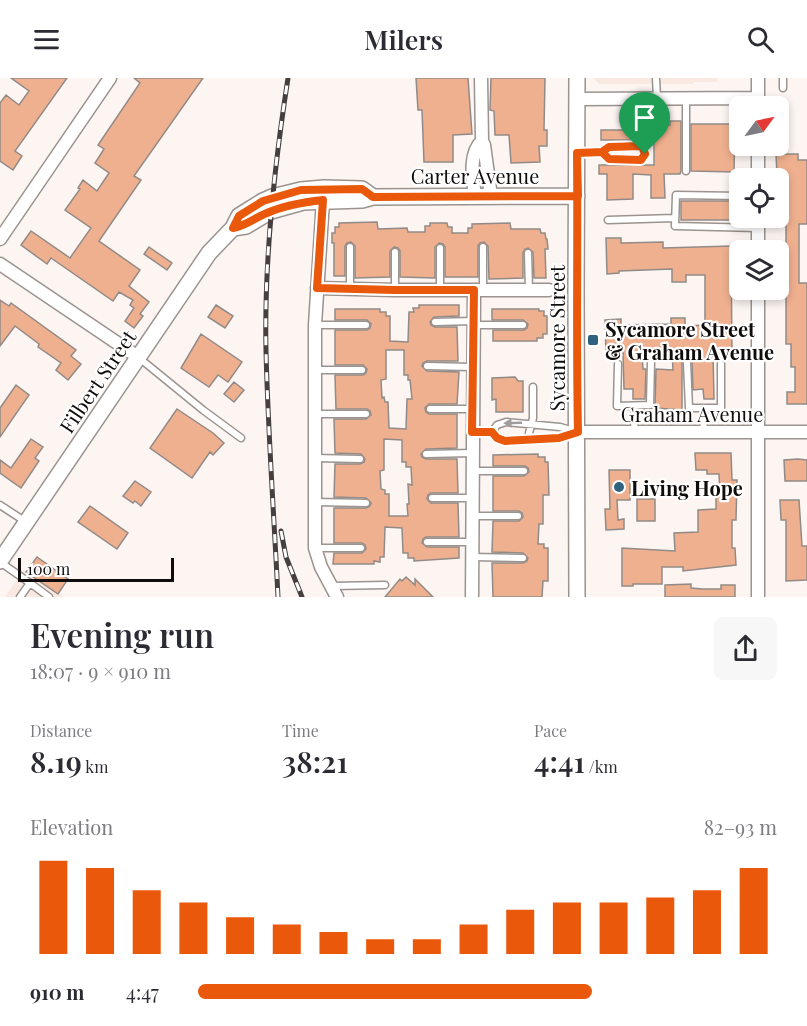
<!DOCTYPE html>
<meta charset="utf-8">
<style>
:root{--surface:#fff;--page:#f7f7f7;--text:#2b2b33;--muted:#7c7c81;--accent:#ea580c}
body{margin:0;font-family:"Playfair Display",serif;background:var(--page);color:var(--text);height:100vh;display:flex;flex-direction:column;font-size:22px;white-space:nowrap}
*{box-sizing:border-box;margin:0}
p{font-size:20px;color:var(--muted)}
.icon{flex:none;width:33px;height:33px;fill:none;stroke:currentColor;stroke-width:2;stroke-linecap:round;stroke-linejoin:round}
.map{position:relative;height:519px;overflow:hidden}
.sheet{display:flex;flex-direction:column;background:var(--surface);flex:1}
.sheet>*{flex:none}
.needle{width:39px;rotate:57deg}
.controls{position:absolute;left:729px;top:18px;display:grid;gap:12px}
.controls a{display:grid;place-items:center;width:60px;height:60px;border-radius:9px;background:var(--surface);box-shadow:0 3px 9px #0003;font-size:30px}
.scale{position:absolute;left:18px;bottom:15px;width:156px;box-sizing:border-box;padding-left:6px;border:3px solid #0f0c0b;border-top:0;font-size:16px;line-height:21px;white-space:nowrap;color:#0f0c0b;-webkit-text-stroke:4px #fff;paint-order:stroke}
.pin{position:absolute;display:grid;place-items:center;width:51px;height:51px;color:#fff;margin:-62px -26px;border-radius:50% 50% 50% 0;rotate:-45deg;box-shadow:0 0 6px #0007}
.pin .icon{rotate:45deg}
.round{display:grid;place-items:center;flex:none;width:63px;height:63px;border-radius:9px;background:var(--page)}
.head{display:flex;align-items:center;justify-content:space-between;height:102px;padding:0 30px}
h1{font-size:33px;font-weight:600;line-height:45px}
.stats{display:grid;grid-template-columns:repeat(3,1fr);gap:9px;height:102px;padding:6px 30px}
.stats div{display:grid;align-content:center}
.stats b{font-size:30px;font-weight:600}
.stats small{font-size:16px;font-weight:400}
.stats p{font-size:16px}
.chart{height:168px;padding:12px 30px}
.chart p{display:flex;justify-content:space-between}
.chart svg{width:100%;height:108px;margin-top:6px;stroke:var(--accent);stroke-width:6}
ul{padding:0 30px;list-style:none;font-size:20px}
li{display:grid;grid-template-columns:96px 72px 1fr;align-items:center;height:45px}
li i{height:15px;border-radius:8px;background:var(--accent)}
header{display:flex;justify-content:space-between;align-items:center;height:78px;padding:0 30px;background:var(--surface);font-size:27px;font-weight:600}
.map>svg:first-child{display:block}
.built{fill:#f9e9e1}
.building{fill:#efb08f;stroke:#928a87;stroke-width:1.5;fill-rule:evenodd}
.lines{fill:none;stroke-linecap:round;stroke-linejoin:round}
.service-casing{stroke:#9a938f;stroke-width:9}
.minor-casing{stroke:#9a938f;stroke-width:15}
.tertiary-casing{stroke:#9a938f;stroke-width:18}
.service{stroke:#fff;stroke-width:6}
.minor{stroke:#fff;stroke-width:12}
.tertiary{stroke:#fff;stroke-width:15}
.rail-casing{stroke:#45403f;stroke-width:5}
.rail{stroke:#fff;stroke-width:3;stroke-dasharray:9;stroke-linecap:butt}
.oneway{fill:#9f9e9d}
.route-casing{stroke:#fff;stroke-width:12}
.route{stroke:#ea580c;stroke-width:8}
.poi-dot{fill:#2f627f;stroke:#fff;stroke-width:2}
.labels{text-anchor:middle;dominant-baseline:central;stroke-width:4.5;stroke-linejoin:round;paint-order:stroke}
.street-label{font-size:20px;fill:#0f0c0b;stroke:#fff}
.poi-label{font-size:20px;font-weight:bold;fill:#0f0c0b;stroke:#fff;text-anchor:start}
</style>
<header><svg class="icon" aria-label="menu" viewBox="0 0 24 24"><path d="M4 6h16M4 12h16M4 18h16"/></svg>Milers<svg class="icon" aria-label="search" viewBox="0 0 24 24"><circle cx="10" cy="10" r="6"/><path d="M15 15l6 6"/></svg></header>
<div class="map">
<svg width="807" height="519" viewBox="0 0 807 519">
<rect width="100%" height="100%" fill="#fdf5f1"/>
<!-- built -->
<path class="built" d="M594 0H717V4H693V6H599Z
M23 493 64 519H5Z"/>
<!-- building -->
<path class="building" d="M11 0H67L15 73 22 78 13 92 0 83V25L6 17 19 27 29 13Z
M134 0H203L134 98 141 102 99 163 140 192 129 208 149 224 140 236 143 238 134 250 125 243 134 230 130 227 133 222 119 214 113 223 51 180 47 186 21 167 31 153 70 180 91 150 65 132 80 111 78 110 83 102 97 113 109 95 95 85 104 71 98 67 140 5Z
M416 0H468L472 56 453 57V84H424L422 32H418Z
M491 0H545L544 52H547V68H539L540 84 511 85 509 57H495L494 33 490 32Z
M670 43H681V93L680 96H664L665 120H651V97L633 96V121L607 122V96H599V87H654V62H601V52H654V47H670Z
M691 46H735L734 94 691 93Z
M776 76H798V82H807V146H799V205H807V326H787V314H795V289H791V266H786V123H783L782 98H777Z
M681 123H734V142H681Z
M377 144 378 151 407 150 408 154H425V148H430V145H447L448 149H452V155H468V150H472V146L510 145 511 151H540L541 155H545L546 161H547L548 171H545L546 200H534L533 174 528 170 525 171 523 175V200L489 201 488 168 484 164 480 165 478 168V199H445V169L443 166 439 165 435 169V200L400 199V173L398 170 394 169 390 173V199L355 200V168L351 164 347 165 345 168V198H334V165H332V155H335V149H339V145Z
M606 160H621V165L663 164V170L731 168 732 275H713L714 321H704L703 311 693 312 692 284 690 281 686 280 682 285V332L655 330 656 291 673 292 672 273 642 274 643 291H646L645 321H633V311H624L623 275H606L605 242 621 241V247L671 246V240H685V248L705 247V197H686V204H672V191L619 193V195L607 196Z
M149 169 172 185 167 192 144 176Z
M0 222 9 228 11 225 76 272 71 278 81 286 68 302 56 292 61 285 38 269 39 266 15 248 0 268Z
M216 227 233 238 225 250 208 239Z
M419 227H459V238L434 239 430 244 431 247 435 249H457L458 283H427L423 285 422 288 427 293 459 294 457 326H429L425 330 426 334 429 336H457V370L426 371 421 376 422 379 426 381H457L458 415H431L428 417 427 421 431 425H458L459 459H426L423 461 422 465 427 469H459V480L414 483V480H408V475H403L402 450 385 449 384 479H380V484L374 483V486H333L334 475H362L366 471 365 467 362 465H334V430H366L370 428 371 425 366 420 334 419 335 386H360L364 384 365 381 361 376 335 375 334 341H366L371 337 370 333 367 331H336L335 297H363L366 295 367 291 363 287H335V252H367L370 250 371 246 367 242H335V231H380V234H386V238H390V263L408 264 409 234H414L413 230H419ZM386 272H404V297H408V302H410L412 321H407L406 351 389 350 388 324H385L384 319 382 320 381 302 386 301ZM384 361 402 362V384H406V389H411L412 407 408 406 409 426H407L408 438H389V416H385V412L381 411 380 393 384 392Z
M492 231H539V233H544V238H547V256H543V260H537V263H493V252H524L527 250 528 246 523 242H492Z
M201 256 242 284 228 304 218 297 209 309 181 290Z
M515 299 518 303H523V334H496V321L492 322V300Z
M234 304 244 312 234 324 224 316Z
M16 307 29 317 0 359V330Z
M177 331 213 355 224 365 213 377 210 374 192 400 150 370Z
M31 361 43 369 35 380 39 383 21 410 0 395V382L11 390Z
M695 375H731L732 402H737L736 442H732V470H735L736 487 683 493V489H662V506H633V508H622V470L675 473 674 455 698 454V432L716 431V414H720L719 396H707V392H696Z
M538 376V379H545V384H548L549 417H543V446H539L538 466H544V470H548V503H543L542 519H493L492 485H523L527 483 528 480 523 475 492 474 493 443H519L523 439 522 435 519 433H493V398H524L529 394 528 390 525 388H493V377Z
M798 381 807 382V403H785L784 382Z
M609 392H630V422H617L618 442 624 441V451L606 452 605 431H610Z
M135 403 151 414 141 428 135 423 133 425 123 418Z
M637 421H655V443H637Z
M780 422H799L802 468H807V502L786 503V442H781Z
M90 428 128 455 117 471 78 444Z
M37 479 68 501 58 516 26 494Z
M406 499 415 507V501L433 519H385L400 501 402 503Z
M691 506V510L703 511H721V507H735V519H665V507Z"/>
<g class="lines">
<defs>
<path id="service" d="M656 0 657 20
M783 0V10
M578 75 602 74 609 69 642 68 645 76 641 82 609 81 602 74
M686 93V21
M740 118 676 117 675 148 758 150
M608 142 675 140
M350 169V211
M440 170V212
M395 174V212
M528 175 529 212
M483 212V169
M435 244 473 243
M316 247H366
M474 247H523
M138 279 203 332 241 360
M687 285 689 330H721V286
M618 286 617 328 650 327 651 284
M427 288 472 289
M315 292H362
M430 331H472
M315 336H366
M472 354H492L497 360 505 363 559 360 574 356
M492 354 497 347 506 344 560 349 574 353
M634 354 635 328
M703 355 705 330
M530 361 529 355 533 340V309
M426 376 473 375
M315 380 360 381
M473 393H524
M432 420H472
M315 424 366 425
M0 427 26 444
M473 438H518
M427 464H472
M315 470H361
M473 479 523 480
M0 484 30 505
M332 508 385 507
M20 519 30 505 49 519"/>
<path id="minor" d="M481 0 482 63 484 67 491 118
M577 21 758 20
M758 27V0
M758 68V100
M475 119C473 102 468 76 482 63
M323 122 315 247V470L321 489 337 519
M0 161 110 0
M758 172V140
M0 186 138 279
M317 210 395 212H549
M758 212V519
M578 354H807
M472 519 474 212"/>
<path id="tertiary" d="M577 0 576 212 577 519
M233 150 246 148 271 133 303 124 362 122 373 119 577 118
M0 483 209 175 233 150 239 138 263 123 272 119 301 112 324 110 362 111 373 119"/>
</defs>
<!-- service casing -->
<use href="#service" class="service-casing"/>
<!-- minor casing -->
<use href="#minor" class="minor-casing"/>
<!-- tertiary casing -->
<use href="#tertiary" class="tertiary-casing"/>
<!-- service -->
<use href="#service" class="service"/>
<!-- minor -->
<use href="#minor" class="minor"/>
<!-- tertiary -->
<use href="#tertiary" class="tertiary"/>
<defs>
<path id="rail" d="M281 453 286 479 302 519
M278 519C274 437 268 355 266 273 264 181 274 90 288 0"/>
</defs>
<!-- rail casing -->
<use href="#rail" class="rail-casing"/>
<!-- rail -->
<use href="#rail" class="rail"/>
</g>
<!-- one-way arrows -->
<defs><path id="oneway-solid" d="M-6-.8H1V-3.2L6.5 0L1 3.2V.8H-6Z" transform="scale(1.5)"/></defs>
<use class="oneway" href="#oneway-solid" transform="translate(513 345) rotate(178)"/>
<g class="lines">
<defs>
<path id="route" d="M645 76 641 82 609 81 602 74 577 75 578 118 373 119 362 111 301 112 263 123 239 138 233 150C248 147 254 140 267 135 285 127 304 124 323 122L317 210 395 212H474L472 354H492L497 360 505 363 559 360 578 354C576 261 578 168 577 75L602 74 609 69 642 68 645 76"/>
</defs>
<!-- route casing -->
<use href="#route" class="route-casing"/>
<!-- route -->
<use href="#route" class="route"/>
</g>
<!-- markers -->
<g class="poi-dot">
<rect x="587" y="256" width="12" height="12" rx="3"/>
<circle cx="619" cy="409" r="6"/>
</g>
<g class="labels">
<!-- street labels -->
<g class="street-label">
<text x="475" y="97">Carter Avenue</text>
<text transform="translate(556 260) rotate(-90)">Sycamore Street</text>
<text transform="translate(97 303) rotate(-56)">Filbert Street</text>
<text x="692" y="335">Graham Avenue</text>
</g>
<!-- poi labels -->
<g class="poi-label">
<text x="605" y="250">Sycamore Street<tspan x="605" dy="23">&amp; Graham Avenue</tspan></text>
<text x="631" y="409">Living Hope</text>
</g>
</g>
</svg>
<div class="controls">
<a><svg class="needle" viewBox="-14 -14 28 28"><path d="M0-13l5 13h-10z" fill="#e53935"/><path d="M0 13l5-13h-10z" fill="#7c7c81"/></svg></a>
<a><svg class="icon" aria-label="locate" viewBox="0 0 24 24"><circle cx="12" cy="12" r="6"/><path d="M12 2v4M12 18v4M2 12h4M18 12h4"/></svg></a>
<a><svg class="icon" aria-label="layers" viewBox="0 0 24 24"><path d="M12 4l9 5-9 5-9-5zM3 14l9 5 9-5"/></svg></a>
</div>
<div class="scale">100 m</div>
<div class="pin" style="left:645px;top:76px;background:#1e9e55"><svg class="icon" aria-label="arrive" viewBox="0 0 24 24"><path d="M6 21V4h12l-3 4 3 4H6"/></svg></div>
</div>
<section class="sheet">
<div class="head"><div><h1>Evening run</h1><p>18:07 · 9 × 910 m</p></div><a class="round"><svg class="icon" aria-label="share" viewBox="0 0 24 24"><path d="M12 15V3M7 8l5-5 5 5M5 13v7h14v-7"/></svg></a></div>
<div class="stats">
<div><p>Distance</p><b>8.19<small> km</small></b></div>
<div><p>Time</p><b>38:21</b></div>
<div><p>Pace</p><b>4:41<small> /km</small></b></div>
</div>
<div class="chart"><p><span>Elevation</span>82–93 m</p>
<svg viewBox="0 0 160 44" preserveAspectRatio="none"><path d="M5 44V6M15 44V9M25 44V18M35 44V23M45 44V29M55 44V32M65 44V35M75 44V38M85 44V38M95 44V32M105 44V26M115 44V23M125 44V23M135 44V21M145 44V18M155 44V9"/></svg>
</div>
<ul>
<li><b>910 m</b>4:47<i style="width:68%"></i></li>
</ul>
</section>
